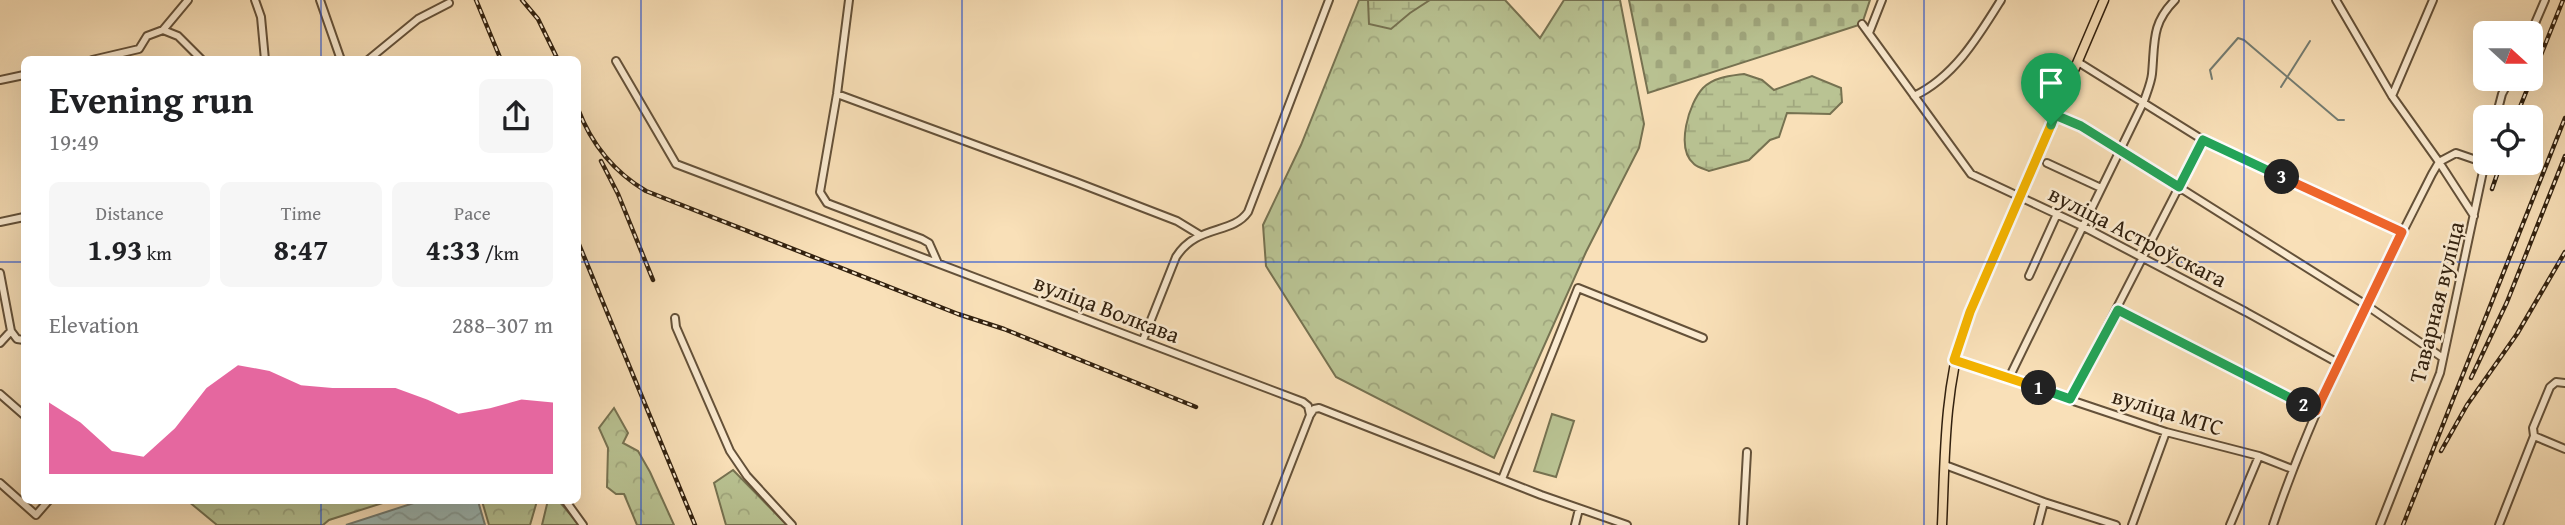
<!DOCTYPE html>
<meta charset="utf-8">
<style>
:root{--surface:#fff;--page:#f6f6f6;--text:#202124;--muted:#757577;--accent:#db2777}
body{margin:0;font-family:"Gentium Book Plus",serif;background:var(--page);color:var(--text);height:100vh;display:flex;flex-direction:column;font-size:26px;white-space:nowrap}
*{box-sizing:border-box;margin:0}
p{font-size:23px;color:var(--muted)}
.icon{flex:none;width:38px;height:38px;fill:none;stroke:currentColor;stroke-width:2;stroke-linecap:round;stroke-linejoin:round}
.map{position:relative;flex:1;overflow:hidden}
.details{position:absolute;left:21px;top:56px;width:560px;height:448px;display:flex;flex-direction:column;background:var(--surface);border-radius:10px;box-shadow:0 7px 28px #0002}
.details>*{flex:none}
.needle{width:46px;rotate:111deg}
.buttons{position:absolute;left:2473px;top:21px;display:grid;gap:14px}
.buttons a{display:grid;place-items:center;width:70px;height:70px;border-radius:10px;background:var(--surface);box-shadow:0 7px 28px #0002;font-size:35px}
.pin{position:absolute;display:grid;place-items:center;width:60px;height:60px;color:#fff;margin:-72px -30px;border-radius:50% 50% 50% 0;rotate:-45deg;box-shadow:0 0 7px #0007}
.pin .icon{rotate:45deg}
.km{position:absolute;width:35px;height:35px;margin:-18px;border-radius:50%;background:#222;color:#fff;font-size:19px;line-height:35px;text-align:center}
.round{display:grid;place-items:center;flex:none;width:74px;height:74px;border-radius:10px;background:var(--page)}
.summary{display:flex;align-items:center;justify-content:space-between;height:119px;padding:0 28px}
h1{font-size:38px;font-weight:600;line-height:52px}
.figures{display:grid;grid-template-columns:repeat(3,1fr);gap:10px;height:119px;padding:7px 28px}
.figures div{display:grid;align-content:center;border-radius:10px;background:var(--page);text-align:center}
.figures b{font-size:30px;font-weight:600}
.figures small{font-size:19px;font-weight:400}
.figures p{font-size:19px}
.chart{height:196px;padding:14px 28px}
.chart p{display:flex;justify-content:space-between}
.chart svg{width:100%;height:126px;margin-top:7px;fill:var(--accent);opacity:.7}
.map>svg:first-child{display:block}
.grass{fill:#b9c393;stroke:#767251;stroke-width:2}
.forest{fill:url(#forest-crowns);stroke:#767251;stroke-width:2}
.wetland{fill:url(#wetland-marsh);stroke:#767251;stroke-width:2}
.cemetery{fill:url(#cemetery-stones);stroke:#767251;stroke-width:2}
.water{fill:url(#water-waves);stroke:#747d73;stroke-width:2}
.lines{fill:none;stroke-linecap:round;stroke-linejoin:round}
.stream{stroke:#747d73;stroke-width:2}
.minor-casing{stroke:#645139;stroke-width:10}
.major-casing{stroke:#32210f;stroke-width:11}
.minor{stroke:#fbebd1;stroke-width:6}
.major{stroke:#f9e0b8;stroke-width:8}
.rail-casing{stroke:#32210f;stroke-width:4.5}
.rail{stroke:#fbebd1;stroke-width:2;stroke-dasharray:5;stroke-linecap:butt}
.split-1-casing{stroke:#fff;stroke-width:14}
.split-2-casing{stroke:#fff;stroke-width:14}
.split-3-casing{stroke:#fff;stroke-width:14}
.split-4-casing{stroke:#fff;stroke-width:14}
.split-1{stroke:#f5b400;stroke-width:9}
.split-2{stroke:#22a559;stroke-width:9}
.split-3{stroke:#f0652b;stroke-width:9}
.split-4{stroke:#22a559;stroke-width:9}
.grid{fill:none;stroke:#1d4ed8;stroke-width:2;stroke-opacity:0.55}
.labels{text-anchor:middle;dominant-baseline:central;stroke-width:5;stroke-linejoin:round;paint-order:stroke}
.street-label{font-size:23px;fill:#32210f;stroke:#fbebd1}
</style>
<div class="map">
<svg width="2565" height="525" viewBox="0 0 2565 525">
<defs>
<pattern id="forest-crowns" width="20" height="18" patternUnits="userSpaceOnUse" patternTransform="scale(1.75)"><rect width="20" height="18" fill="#b9c393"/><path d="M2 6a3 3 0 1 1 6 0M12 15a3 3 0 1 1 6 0" fill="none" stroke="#a0a77e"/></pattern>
<pattern id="wetland-marsh" width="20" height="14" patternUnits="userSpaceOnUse" patternTransform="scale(1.75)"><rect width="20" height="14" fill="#b9c393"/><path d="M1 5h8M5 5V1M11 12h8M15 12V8" fill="none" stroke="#a0a77e"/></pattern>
<pattern id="cemetery-stones" width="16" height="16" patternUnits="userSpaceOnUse" patternTransform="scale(1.75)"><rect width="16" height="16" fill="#b9c393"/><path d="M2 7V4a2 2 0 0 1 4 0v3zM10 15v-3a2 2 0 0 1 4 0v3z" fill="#a0a77e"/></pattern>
<pattern id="water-waves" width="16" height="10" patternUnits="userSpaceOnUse" patternTransform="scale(1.75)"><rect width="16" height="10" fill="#a0bbb6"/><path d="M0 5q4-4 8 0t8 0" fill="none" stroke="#8aa09b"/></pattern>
</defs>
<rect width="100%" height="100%" fill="#f9e0b8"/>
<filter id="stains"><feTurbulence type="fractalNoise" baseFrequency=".00286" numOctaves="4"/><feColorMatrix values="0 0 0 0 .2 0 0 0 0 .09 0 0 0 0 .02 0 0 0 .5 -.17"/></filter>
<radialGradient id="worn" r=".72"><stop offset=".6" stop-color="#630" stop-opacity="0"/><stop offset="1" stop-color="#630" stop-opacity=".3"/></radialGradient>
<!-- grass -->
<path class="grass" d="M1552 414 1574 421 1556 477 1534 471Z"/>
<!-- forest -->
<path class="forest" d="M1359 0H1505L1540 38 1564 0H1620L1644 124 1639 148 1586 252 1494 458 1336 377 1266 266 1263 225 1301 145Z
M614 408 628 433 623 443 638 451 650 472 674 525H637L624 494H616L607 487 608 448 599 428Z
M733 470 787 525H726L714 483Z
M548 500 559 501 579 525H542Z
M188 501H389L329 520 323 525H217Z
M482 501V500L537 501 530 525H489Z"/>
<!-- wetland -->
<path class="wetland" d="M1430 0 1410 13 1391 29 1369 24 1368 0Z
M1744 74 1762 80 1774 90 1812 76 1841 88 1842 102 1830 114 1787 113 1779 137 1770 140 1749 160 1709 171C1704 169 1697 167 1694 164 1675 148 1689 103 1703 88 1714 77 1730 76 1744 74Z"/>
<!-- cemetery -->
<path class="cemetery" d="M1629 0H1870L1862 24 1648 93Z"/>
<!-- water -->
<path class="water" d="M423 500 478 501 485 525H346Z"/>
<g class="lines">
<!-- stream -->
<path class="stream" d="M2212 79 2210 70 2238 38 2244 40 2338 120H2344
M2281 87 2310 41"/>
<defs>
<path id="minor" d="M255 0 261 17 265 60
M320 0 341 60
M849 0 837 94 820 192 827 203 832 205 922 239 929 243 937 261
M2336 0 2392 96 2439 162 2474 216
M1862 24 1971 174 2082 226 2246 312 2338 363
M163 30 178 36 202 60
M1869 33 1882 0
M2530 35 2545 0
M92 60 139 49 147 36 163 30 188 0
M368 60 418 19 449 3
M616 61 676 164 1303 402 1308 406 1310 415
M2078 62 2203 140 2402 232
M0 80 24 75
M837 94 1076 182 1177 221 1200 235
M1914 96C1954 77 1978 37 2001 0
M2392 96 2433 0
M2055 115 2081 126 2120 150 2366 305 2443 358
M2496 117 2502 94 2510 79
M2047 163 2101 188
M0 222 24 217
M0 273 11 331 17 339 24 340
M2029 276 2057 214
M2117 310 2316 411
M675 318 676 327 730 451 747 476 792 525
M1143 340 1176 257C1197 224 1232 235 1248 212L1329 0
M0 343 11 331
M1954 361 2166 432 2259 456 2292 469
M2009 378 2144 101C2147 92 2151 83 2152 74 2155 42 2151 24 2175 0
M0 394 24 415
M2070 399 2203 140
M2534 436 2565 449
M1945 465 2044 502 2116 525
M1502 479 1578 288 1703 338
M0 483 36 515 49 500
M565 500 583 525
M1267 525 1310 415 1314 409 1319 408 1541 495 1627 525
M1575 525 1579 509
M1743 525 1747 452
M2038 525 2044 502
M2132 525 2166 432
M2230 525 2259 456
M2273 525C2314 403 2374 289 2432 174L2439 162 2456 153 2485 163
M2380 525 2440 373 2485 162
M2499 525 2534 436 2533 428 2550 387 2556 382 2565 383"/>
<path id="major" d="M1942 525C1945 459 1944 392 1964 328L2104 0"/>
</defs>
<!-- minor casing -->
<use href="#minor" class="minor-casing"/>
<!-- major casing -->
<use href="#major" class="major-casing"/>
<!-- minor -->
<use href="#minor" class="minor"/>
<!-- major -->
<use href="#major" class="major"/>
<defs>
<path id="rail" d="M476 0 501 60
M522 0 538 19 558 60
M578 109C591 143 614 172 646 191L958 314 1004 329 1196 407
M2516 117 2563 0
M601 161 618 194 653 280
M2492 189 2501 163
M578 242 695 525
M2471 378 2507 302 2565 156
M2441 451 2467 405 2517 334 2565 252
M2403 525 2565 118"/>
</defs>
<!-- rail casing -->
<use href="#rail" class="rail-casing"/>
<!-- rail -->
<use href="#rail" class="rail"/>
</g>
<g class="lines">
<defs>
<path id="split-1" d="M2039 388 1954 360 1970 312 2051 125"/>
<path id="split-2" d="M2039 388 2070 399 2118 310 2304 405"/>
<path id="split-3" d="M2282 177 2402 232 2316 411 2304 405"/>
<path id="split-4" d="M2051 125 2055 115 2081 126 2179 187 2203 140 2282 177"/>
</defs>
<!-- split-1 casing -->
<use href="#split-1" class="split-1-casing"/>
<!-- split-2 casing -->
<use href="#split-2" class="split-2-casing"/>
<!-- split-3 casing -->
<use href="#split-3" class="split-3-casing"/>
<!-- split-4 casing -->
<use href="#split-4" class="split-4-casing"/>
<!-- split-1 -->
<use href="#split-1" class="split-1"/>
<!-- split-2 -->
<use href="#split-2" class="split-2"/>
<!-- split-3 -->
<use href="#split-3" class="split-3"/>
<!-- split-4 -->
<use href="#split-4" class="split-4"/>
</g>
<!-- grid -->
<path class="grid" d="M321 0V60M641 0V525M962 0V525M1282 0V525M1603 0V525M1924 0V525M2244 0V525M0 262H24M578 262H2565M321 500V525"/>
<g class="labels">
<!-- street labels -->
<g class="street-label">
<text transform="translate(2138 236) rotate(27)">вуліца Астроўскага</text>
<text transform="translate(2436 302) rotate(-76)">Таварная вуліца</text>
<text transform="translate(1107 308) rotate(21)">вуліца Волкава</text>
<text transform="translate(2168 411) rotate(17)">вуліца МТС</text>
</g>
</g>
<rect width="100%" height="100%" filter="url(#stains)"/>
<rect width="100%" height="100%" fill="url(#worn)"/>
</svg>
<div class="buttons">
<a><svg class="needle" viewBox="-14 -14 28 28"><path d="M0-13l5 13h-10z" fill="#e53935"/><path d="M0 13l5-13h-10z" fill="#757577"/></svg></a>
<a><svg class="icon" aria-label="locate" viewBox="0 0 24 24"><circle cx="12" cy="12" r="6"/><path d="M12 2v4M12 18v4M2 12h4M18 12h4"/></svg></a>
</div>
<div class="pin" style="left:2051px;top:125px;background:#1e9e55"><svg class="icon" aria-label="arrive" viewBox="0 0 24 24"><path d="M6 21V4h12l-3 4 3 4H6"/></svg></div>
<b class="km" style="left:2039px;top:388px">1</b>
<b class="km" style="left:2304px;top:405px">2</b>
<b class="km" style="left:2282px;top:177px">3</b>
<section class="details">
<div class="summary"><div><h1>Evening run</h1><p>19:49</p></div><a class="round"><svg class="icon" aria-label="share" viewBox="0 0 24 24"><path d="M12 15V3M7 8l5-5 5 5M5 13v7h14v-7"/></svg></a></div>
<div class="figures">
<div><p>Distance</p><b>1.93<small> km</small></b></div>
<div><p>Time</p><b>8:47</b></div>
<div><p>Pace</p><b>4:33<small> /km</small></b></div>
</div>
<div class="chart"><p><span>Elevation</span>288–307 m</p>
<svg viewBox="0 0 160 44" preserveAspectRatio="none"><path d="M0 44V19L10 26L20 36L30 38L40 28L50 14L60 6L70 8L80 13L90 14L100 14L110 14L120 18L130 23L140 21L150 18L160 19V44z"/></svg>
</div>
</section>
</div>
